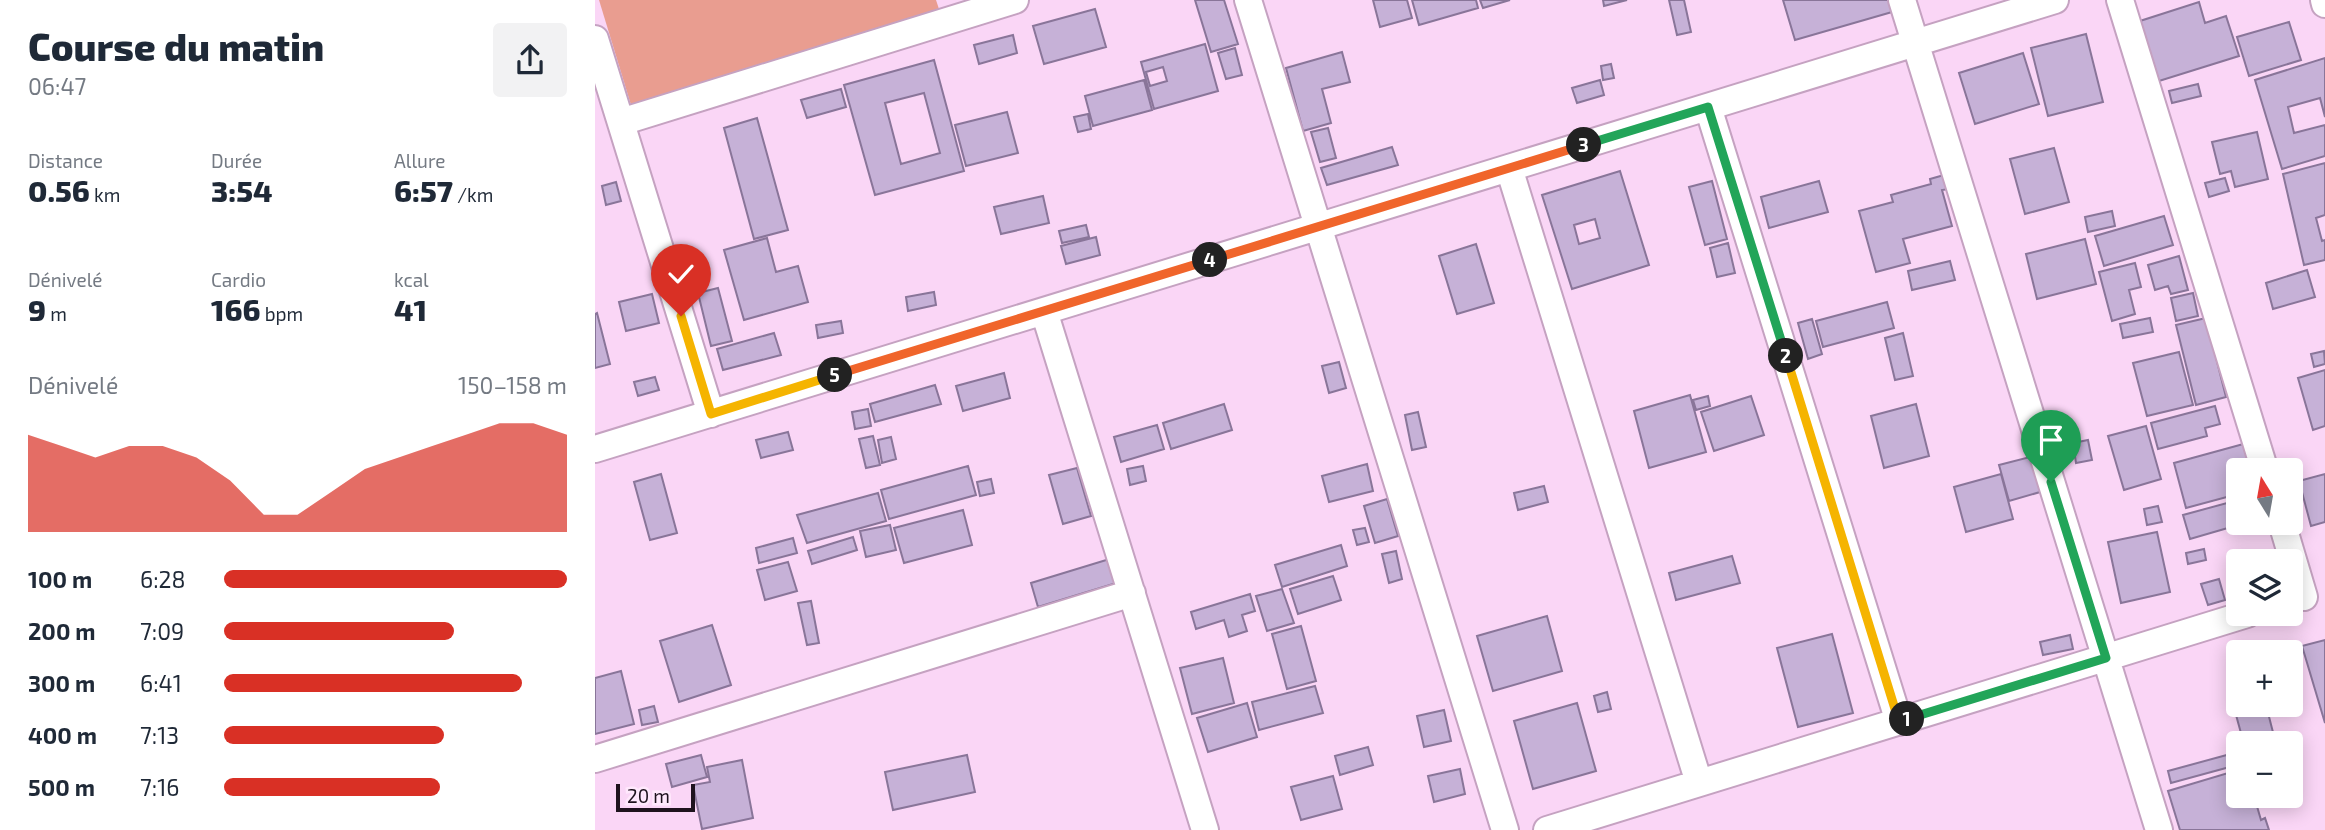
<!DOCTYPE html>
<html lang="fr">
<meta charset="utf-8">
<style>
:root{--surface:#fff;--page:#f2f2f3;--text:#1f2937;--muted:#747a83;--accent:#d93025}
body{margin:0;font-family:"Exo 2",sans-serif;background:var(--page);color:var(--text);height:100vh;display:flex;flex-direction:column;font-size:26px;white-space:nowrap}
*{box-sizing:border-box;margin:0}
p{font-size:23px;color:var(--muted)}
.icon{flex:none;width:38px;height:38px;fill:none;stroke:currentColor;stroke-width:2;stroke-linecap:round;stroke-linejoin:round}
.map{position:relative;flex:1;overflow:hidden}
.drawer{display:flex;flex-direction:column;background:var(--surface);width:595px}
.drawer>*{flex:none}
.needle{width:46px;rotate:349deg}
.controls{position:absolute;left:1631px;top:458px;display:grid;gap:14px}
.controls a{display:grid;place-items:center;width:77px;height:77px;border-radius:7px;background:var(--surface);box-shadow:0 4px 18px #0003;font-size:35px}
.scale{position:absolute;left:21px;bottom:18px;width:79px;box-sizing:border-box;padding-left:7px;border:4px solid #1e121d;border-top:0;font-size:19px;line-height:24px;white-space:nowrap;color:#1e121d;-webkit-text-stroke:5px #ffe8fc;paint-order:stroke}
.pin{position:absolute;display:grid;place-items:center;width:60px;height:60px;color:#fff;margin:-72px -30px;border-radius:50% 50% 50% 0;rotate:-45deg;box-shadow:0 0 7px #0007}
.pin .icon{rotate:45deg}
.km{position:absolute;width:35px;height:35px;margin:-18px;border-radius:50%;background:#222;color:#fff;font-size:19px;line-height:35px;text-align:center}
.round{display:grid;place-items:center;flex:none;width:74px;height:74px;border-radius:7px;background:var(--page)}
.summary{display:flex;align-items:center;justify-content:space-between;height:119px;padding:0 28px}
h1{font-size:38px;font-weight:800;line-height:52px}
.figures{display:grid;grid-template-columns:repeat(3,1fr);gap:10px;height:119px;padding:7px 28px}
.figures div{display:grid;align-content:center}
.figures b{font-size:30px;font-weight:800}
.figures small{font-size:19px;font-weight:400}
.figures p{font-size:19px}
.chart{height:196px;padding:14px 28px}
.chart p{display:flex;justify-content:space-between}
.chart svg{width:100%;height:126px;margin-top:7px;fill:var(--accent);opacity:.7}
ul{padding:0 28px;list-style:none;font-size:23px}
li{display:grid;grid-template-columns:112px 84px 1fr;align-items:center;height:52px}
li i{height:18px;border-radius:9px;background:var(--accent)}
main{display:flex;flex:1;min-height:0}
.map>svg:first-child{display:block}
.green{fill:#e99d90}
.building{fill:#c6b1d7;stroke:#897599;stroke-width:2;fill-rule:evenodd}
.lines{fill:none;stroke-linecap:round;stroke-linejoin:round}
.minor-casing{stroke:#c5a2c1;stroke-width:30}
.minor{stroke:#fff;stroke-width:26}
.split-1-casing{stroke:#fff;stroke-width:14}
.split-2-casing{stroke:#fff;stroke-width:14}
.split-3-casing{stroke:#fff;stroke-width:14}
.split-4-casing{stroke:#fff;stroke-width:14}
.split-5-casing{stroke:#fff;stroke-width:14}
.split-6-casing{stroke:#fff;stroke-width:14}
.split-1{stroke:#22a559;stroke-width:9}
.split-2{stroke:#f5b400;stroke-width:9}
.split-3{stroke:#22a559;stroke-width:9}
.split-4{stroke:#f0652b;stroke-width:9}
.split-5{stroke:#f0652b;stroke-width:9}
.split-6{stroke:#f5b400;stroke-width:9}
</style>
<main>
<section class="drawer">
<div class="summary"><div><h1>Course du matin</h1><p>06:47</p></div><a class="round"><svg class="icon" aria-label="share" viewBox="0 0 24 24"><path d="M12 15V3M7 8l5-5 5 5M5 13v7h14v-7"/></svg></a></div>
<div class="figures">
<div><p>Distance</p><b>0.56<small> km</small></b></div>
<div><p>Durée</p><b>3:54</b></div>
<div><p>Allure</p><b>6:57<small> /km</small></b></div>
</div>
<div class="figures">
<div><p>Dénivelé</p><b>9<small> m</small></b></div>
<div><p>Cardio</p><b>166<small> bpm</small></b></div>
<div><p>kcal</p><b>41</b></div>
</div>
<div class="chart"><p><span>Dénivelé</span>150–158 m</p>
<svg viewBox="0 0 160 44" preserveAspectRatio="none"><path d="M0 44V10L10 14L20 18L30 14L40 14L50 18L60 26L70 38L80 38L90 30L100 22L110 18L120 14L130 10L140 6L150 6L160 10V44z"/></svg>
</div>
<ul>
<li><b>100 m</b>6:28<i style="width:100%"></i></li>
<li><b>200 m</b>7:09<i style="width:67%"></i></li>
<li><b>300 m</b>6:41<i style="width:87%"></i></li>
<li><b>400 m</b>7:13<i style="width:64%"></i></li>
<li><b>500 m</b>7:16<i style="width:63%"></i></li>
</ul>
</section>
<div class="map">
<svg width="1730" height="830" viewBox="0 0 1730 830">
<rect width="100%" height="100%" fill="#fad6f6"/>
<!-- green -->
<path class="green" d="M4 0H341L345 12 36 105Z"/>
<!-- building -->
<path class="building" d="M600 0H629L643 44 616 52Z
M778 0H812L817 18 785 27Z
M817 0H881L883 8 824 25Z
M885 0H915L888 8Z
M1008 0H1032L1009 6Z
M1074 0H1089L1096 32 1082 35Z
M1188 0H1294L1297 12 1200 40Z
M1604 2 1610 23 1631 16 1644 56 1564 81 1545 21Z
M500 9 511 47 449 64 438 26Z
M1694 22 1706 60 1654 76 1642 37Z
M1491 34 1508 102 1453 116 1436 48Z
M418 35 422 53 384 64 379 45Z
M610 44 623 91 559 109 546 62ZM568 67 572 81 555 86 551 72Z
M640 48 647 75 631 79 623 53Z
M747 52 755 82 727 89 736 123 708 131 691 68Z
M1428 53 1444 104 1380 124 1364 73Z
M1730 58V117L1725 98 1693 107 1699 133 1730 125V156L1687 169 1660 80Z
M339 60 369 171 280 195 249 85ZM329 93 345 153 306 164 290 103Z
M1016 64 1019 78 1008 80 1006 66Z
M549 80 557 110 498 126 490 96Z
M1005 80 1009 95 982 103 977 88Z
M1603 84 1606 96 1577 103 1574 91Z
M246 89 251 107 212 118 206 100Z
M412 112 423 153 371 166 360 125Z
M493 114 496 129 483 132 479 117Z
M162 118 193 230 159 239 129 128Z
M733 128 741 158 725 162 716 132Z
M1662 132 1673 179 1640 187 1636 171 1625 174 1617 142Z
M797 147 803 165 732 185 726 168Z
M1459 148 1474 202 1430 214 1415 159Z
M1730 163V215L1721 218 1727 241 1730 240V260L1709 265 1688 174Z
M1025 171 1054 265 977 289 947 195ZM1000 219 1005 238 984 244 979 225Z
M1349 175 1354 189 1347 190 1357 226 1308 239 1315 263 1281 272 1264 211 1298 202 1296 195 1336 184 1335 179Z
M1630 178 1634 191 1614 197 1610 183Z
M1117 181 1132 239 1110 245 1094 187Z
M1224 181 1233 212 1174 228 1166 197Z
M21 182 26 201 11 205 7 186Z
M448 196 454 223 406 234 399 207Z
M1517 211 1520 226 1493 232 1490 217Z
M1569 216 1578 245 1509 266 1500 236Z
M491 225 494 237 467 243 464 231Z
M501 237 505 255 471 264 466 246Z
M172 238 181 272 203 266 213 302 149 320 129 250Z
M1490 239 1501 284 1442 299 1431 254Z
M1133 243 1140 273 1122 277 1115 248Z
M881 244 899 303 862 314 844 256Z
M1584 256 1593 290 1576 294 1573 286 1560 290 1553 265Z
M1355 261 1360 280 1317 290 1313 271Z
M1540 263 1546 287 1534 290 1540 314 1517 321 1504 272Z
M1712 270 1720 297 1678 309 1671 283Z
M123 288 137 341 116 346 103 293Z
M339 292 341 305 313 311 311 297Z
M1598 293 1603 316 1581 321 1576 298Z
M57 294 64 323 31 331 24 302Z
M1292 302 1299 328 1228 347 1221 321Z
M2 313 15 364 0 368V314Z
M1555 318 1558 332 1528 338 1525 324Z
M1611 318 1631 397 1601 405 1581 325Z
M1217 319 1227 354 1213 359 1203 323Z
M246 321 248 333 223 338 221 325Z
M179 333 186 355 128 370 122 349Z
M1308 333 1318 376 1300 380 1290 338Z
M1729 351 1730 364 1719 367 1716 354Z
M1584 352 1598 405 1552 416 1538 363Z
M744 362 751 388 734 393 727 366Z
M1730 370V426L1718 430 1703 378Z
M409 373 415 398 368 411 361 386Z
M60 377 64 390 43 396 39 382Z
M340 385 346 404 280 422 275 404Z
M1095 395 1111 452 1054 468 1039 411Z
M1113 396 1115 406 1101 410 1098 400Z
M1156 396 1169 435 1119 451 1106 412Z
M629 404 637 430 576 449 568 423Z
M1321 404 1334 456 1289 468 1276 416Z
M1620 406 1625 424 1610 428 1612 436 1563 449 1556 423Z
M273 409 276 426 260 429 257 412Z
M823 412 831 447 817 450 810 415Z
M562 425 569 449 526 462 519 437Z
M1551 426 1566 479 1529 490 1513 436Z
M193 432 198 450 166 458 161 440Z
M278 436 285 465 271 468 264 439Z
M296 437 301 459 287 463 283 440Z
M1493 440 1497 460 1481 463 1478 443Z
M1652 443 1659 471H1643V494L1591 508 1579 463Z
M1443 455 1452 490 1414 501 1404 465Z
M772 464 778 491 734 502 727 476Z
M373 466 381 495 294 519 286 490Z
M548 466 551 481 535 485 532 469Z
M482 468 496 516 468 524 454 475Z
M66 474 82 533 55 540 39 482Z
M1406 474 1418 519 1371 532 1359 487Z
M1730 474V522L1716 526 1704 481Z
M396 479 399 493 385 496 382 482Z
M949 486 953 502 923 510 919 493Z
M283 493 291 521 212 543 202 515Z
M792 499 803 536 780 543 769 506Z
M1643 500V523H1650L1595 539 1588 515Z
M1563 506 1567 522 1552 525 1549 509Z
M368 510 377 545 309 563 299 528Z
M295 525 301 550 271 557 265 531Z
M770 528 774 542 762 545 758 530Z
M1562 532 1575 592 1526 603 1513 542Z
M258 537 262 550 217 564 213 551Z
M198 538 202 553 164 563 161 548Z
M746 545 752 566 687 587 680 565Z
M1609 549 1611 560 1593 564 1591 553Z
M801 551 807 579 794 583 787 554Z
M1137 556 1145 583 1081 600 1074 573Z
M521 557 528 581 443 607 436 583Z
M193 562 202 591 170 600 162 570Z
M738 576 746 600 703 614 695 589Z
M1624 579 1630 600 1613 605 1606 584Z
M687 589 699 623 672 631 661 596Z
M655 594 660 611 647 615 652 631 634 637 629 620 601 629 596 612Z
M216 601 224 643 212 645 203 603Z
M952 616 967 671 898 691 882 636Z
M117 625 136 685 84 702 65 641Z
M706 626 721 681 692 689 677 634Z
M1237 634 1258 713 1203 727 1182 648Z
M1475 635 1478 649 1448 655 1445 642Z
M1730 640V723L1707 646Z
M628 658 639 703 597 714 585 668Z
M26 671 39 724 0 734V678Z
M720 686 728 713 664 730 657 702Z
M1012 692 1016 709 1003 712 999 696Z
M652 703 662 737 613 752 602 718Z
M982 703 1001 771 938 789 919 721Z
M1643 703V705H1671L1681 744H1649L1638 704Z
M59 706 63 722 47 725 44 710Z
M849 710 856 741 829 747 822 716Z
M773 747 778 765 745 775 740 756Z
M1639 753 1642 765 1576 783 1573 771Z
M106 755 112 777 77 787 71 764Z
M372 755 380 792 298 810 290 772Z
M147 760 158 818 107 829 98 785 115 782 112 767Z
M865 769 870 794 839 802 833 776Z
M1643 770V796H1659L1666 820 1670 818 1674 830H1585L1573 791Z
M738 776 747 809 706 820 696 787Z"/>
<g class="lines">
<defs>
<path id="minor" d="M653 0 910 830
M1307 0 1564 830
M1525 0 1670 471
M1729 0 1730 4
M0 39 116 414
M1113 107 1304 722
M26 122 420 0
M914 168 1104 783
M449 311 610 830
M0 449 1460 0
M1687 523 1709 597
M0 759 537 593
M952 830 1652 614"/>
</defs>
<!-- minor casing -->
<use href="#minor" class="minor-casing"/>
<!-- minor -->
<use href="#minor" class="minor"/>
</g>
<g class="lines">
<defs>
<path id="split-1" d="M1312 719 1511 658 1456 482"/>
<path id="split-2" d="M1191 356 1304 722 1312 719"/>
<path id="split-3" d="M989 145 1113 107 1191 356"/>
<path id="split-4" d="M615 260 989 145"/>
<path id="split-5" d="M240 375 615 260"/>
<path id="split-6" d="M86 316 116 414 240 375"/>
</defs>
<!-- split-1 casing -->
<use href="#split-1" class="split-1-casing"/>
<!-- split-2 casing -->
<use href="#split-2" class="split-2-casing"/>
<!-- split-3 casing -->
<use href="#split-3" class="split-3-casing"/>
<!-- split-4 casing -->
<use href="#split-4" class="split-4-casing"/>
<!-- split-5 casing -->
<use href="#split-5" class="split-5-casing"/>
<!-- split-6 casing -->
<use href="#split-6" class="split-6-casing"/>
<!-- split-1 -->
<use href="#split-1" class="split-1"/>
<!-- split-2 -->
<use href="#split-2" class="split-2"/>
<!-- split-3 -->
<use href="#split-3" class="split-3"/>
<!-- split-4 -->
<use href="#split-4" class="split-4"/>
<!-- split-5 -->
<use href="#split-5" class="split-5"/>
<!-- split-6 -->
<use href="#split-6" class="split-6"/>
</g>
</svg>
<div class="controls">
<a><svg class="needle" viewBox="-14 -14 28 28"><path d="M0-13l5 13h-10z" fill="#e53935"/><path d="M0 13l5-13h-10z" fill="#747a83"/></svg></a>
<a><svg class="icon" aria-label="layers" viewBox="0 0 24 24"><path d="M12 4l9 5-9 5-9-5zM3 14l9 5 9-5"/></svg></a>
<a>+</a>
<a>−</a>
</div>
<div class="scale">20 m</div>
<div class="pin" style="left:1456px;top:482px;background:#1e9e55"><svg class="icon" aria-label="arrive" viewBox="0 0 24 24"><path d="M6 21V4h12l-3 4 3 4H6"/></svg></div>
<div class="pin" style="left:86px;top:316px;background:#d93025"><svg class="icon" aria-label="check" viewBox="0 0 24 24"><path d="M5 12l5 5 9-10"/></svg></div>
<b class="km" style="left:1312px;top:719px">1</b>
<b class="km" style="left:1191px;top:356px">2</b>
<b class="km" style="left:989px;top:145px">3</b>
<b class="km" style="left:615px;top:260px">4</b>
<b class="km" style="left:240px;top:375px">5</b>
</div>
</main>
